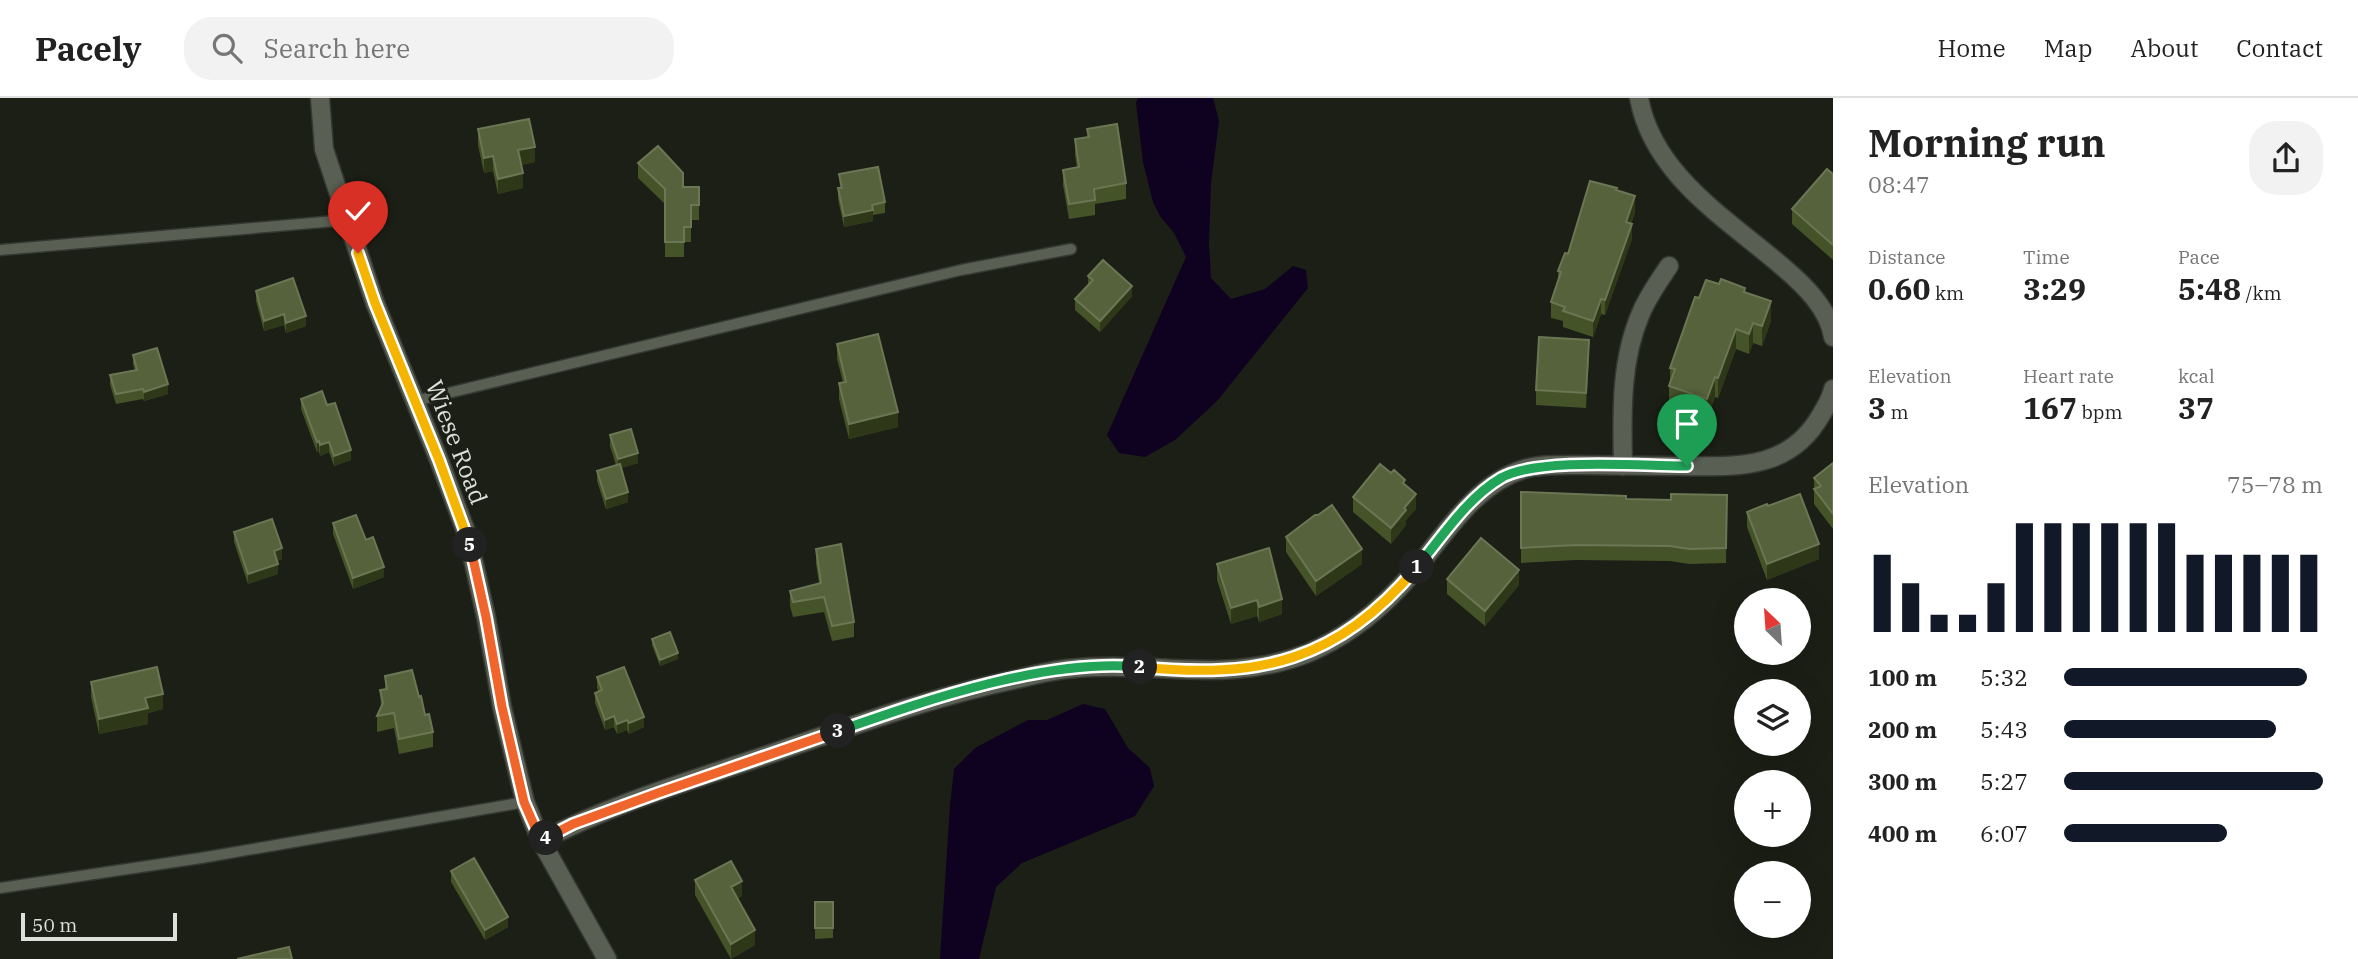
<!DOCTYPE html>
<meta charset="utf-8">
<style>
:root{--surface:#fff;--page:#f2f2f2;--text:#222;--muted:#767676;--line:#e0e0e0;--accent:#111827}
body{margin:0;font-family:"IBM Plex Serif",serif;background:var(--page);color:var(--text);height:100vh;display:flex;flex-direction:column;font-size:26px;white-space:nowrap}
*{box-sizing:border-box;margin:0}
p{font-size:23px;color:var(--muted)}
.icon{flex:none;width:38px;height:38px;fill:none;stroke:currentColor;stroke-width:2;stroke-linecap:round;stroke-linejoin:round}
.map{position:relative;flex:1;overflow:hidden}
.details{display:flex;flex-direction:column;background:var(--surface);width:525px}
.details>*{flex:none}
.needle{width:46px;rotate:335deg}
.tools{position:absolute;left:1734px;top:490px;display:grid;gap:14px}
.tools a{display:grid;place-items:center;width:77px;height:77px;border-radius:50%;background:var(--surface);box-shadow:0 7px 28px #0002;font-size:35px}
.scale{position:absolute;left:21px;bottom:18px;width:156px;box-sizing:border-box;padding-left:7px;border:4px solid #dde0d9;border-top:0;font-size:19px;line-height:24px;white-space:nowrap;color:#dde0d9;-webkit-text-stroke:5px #1b1f15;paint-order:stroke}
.pin{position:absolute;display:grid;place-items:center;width:60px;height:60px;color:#fff;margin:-72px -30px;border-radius:50% 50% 50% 0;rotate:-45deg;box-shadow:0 0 7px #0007}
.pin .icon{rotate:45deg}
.km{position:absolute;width:35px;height:35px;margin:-18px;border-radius:50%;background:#222;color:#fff;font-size:19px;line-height:35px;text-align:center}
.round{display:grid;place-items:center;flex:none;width:74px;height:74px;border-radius:28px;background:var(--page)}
.head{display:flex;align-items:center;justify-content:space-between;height:119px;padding:0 35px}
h1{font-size:38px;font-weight:700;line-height:52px}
.figures{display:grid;grid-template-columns:repeat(3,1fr);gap:10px;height:119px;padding:7px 35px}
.figures div{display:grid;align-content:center}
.figures b{font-size:30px;font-weight:700}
.figures small{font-size:19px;font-weight:400}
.figures p{font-size:19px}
.chart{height:196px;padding:14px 35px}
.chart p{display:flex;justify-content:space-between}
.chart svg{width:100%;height:126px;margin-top:7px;stroke:var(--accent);stroke-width:6}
ul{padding:0 35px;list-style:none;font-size:23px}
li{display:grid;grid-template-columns:112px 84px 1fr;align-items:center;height:52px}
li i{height:18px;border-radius:9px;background:var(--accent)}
header{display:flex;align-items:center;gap:42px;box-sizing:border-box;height:98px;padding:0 35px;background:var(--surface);border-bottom:2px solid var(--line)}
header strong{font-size:33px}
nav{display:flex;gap:38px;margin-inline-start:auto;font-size:24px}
.search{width:490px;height:63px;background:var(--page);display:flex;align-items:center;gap:18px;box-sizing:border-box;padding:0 24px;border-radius:28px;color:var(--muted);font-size:26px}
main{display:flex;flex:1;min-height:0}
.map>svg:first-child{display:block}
.water{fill:#0f0120}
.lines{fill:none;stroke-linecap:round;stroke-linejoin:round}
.service-casing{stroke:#353832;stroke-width:13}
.minor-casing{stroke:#353832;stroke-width:21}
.tertiary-casing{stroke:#353832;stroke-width:21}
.service{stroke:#5a5f53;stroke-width:10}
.minor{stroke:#5a5f53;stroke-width:18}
.tertiary{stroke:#5a5f53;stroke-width:18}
.wall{fill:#455328}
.shaded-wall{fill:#2e3819}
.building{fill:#56623b;stroke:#6b7654;stroke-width:2}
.split-1-casing{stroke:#fff;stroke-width:14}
.split-2-casing{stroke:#fff;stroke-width:14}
.split-3-casing{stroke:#fff;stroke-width:14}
.split-4-casing{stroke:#fff;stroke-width:14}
.split-5-casing{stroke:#fff;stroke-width:14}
.split-6-casing{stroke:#fff;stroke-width:14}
.split-1{stroke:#22a559;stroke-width:9}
.split-2{stroke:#f5b400;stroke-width:9}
.split-3{stroke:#22a559;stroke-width:9}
.split-4{stroke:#f0652b;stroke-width:9}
.split-5{stroke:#f0652b;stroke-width:9}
.split-6{stroke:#f5b400;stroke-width:9}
.labels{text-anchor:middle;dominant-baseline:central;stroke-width:5;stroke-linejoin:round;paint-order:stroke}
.street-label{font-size:24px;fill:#dde0d9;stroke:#1b1f15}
</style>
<header>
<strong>Pacely</strong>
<div class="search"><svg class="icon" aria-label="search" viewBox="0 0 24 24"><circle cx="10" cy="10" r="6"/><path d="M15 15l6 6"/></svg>Search here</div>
<nav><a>Home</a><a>Map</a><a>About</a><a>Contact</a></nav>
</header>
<main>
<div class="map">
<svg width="1833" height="861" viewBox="0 0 1833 861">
<rect width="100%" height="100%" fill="#1b1f15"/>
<!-- water -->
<path class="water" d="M1138 0H1213L1219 23 1211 85 1209 146 1211 180 1231 201 1265 191 1293 168 1306 172 1308 190 1217 303 1175 342 1145 359 1119 355 1107 337 1186 159 1174 135 1160 118 1153 104 1143 64 1136 5Z
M1083 606 1105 611 1128 650 1150 670 1154 688 1135 718 1022 765 996 789 979 861H940L950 707 954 671 975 650 1028 622H1047Z"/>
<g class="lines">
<defs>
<path id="service" d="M0 152 347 122
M415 303 961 172 1071 151
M0 790 201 760 525 704"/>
<path id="minor" d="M1639 0C1653 78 1729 122 1784 170 1804 187 1829 211 1833 239
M1623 368C1622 317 1620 263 1641 215 1648 198 1659 183 1669 168
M541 743C615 704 697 681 776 654 855 627 935 598 1017 581 1033 577 1050 573 1066 571 1151 561 1224 588 1308 555 1341 541 1371 519 1396 493 1437 453 1466 389 1524 371 1541 366 1563 367 1581 367 1613 367 1644 368 1675 368 1732 368 1788 375 1821 317 1826 308 1831 301 1833 291"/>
<path id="tertiary" d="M320 0 324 51 375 205 439 362 468 439 486 519 502 609 525 704 541 743 607 861"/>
</defs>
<!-- service casing -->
<use href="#service" class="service-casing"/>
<!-- minor casing -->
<use href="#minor" class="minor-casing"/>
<!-- tertiary casing -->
<use href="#tertiary" class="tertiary-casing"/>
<!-- service -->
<use href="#service" class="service"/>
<!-- minor -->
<use href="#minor" class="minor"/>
<!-- tertiary -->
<use href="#tertiary" class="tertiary"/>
</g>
<!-- wall -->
<path class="wall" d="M478 31 535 64 521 67 523 90 498 96 493 73 484 75 478 47Z
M1087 31 1126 85V101L1095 106V117L1069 121 1063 87V72L1077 70 1075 57V41L1087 39Z
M638 65 683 89H699V122H691V144H684V159H665V106L638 80Z
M839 76 885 104V115L873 117V123L844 129 838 101V90H840Z
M1833 76V162L1792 126V111Z
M1617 92 1635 114 1631 126 1632 141 1605 217 1601 216 1593 239 1563 229V223L1551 220V204L1558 183V173L1568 156Z
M1088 178 1132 198 1100 234 1075 212V201L1088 187Z
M256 193 306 228 286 235 284 227 264 233 256 203Z
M1745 194 1771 223 1762 248 1753 245 1749 256 1736 251 1718 300 1715 299 1707 321 1669 308V288L1670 283V270L1699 200Z
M837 246 898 329 849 341 839 301V285L843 284 837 261Z
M133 257 168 296 144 303 143 301 116 306 110 287V277L135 273 133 266Z
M1589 257 1586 310 1536 307V292Z
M301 301 327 307 351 362 334 368 329 354 320 358 319 353 317 354 301 311Z
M610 337 638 365 621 370 628 404 606 411 597 383V373L616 367 610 348Z
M1833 365V431L1814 406V380Z
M1405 387 1416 411 1406 422V427L1391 446 1353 414V399Z
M1521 394 1626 401 1671 402 1727 397 1726 465 1689 466 1670 463 1576 462 1521 465Z
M1768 408 1819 461 1767 482 1747 429V414Z
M333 425 366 442 384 479 353 491 333 436Z
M234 434 282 461 277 463 278 476 248 486 234 444Z
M1286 439 1362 466 1316 498 1286 454Z
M816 451 854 524V539L832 543 824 514 793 519 790 508V493L819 485 816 466Z
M1217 466 1282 516 1259 524 1257 518 1231 526 1217 482Z
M1447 481 1519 487 1485 528 1447 496Z
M652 541 678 561 660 568 652 547Z
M385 578 425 617 433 634V649L399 656 394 630 377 634V618L381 610 380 592 385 591Z
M597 579 644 629 629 636 627 632 617 636 614 629 605 632 595 605V595L599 594 597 590Z
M91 584 163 611 148 615V626L99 636 91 599Z
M451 773 508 829 485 842 451 784Z
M695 782 742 798 737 801 755 847 731 861 695 797Z
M815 804H833V840L815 841Z"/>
<!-- shaded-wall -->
<path class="shaded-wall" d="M535 49V64L518 68V52Z
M493 58V73L484 75V60Z
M523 75V90L498 96V81Z
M1635 98V114L1626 139V124Z
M873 112V123L844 129V118Z
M1632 126V141L1605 217V202Z
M1132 188V198L1100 234V223Z
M1601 201V216L1593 239V223Z
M1771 203V223L1762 248V228Z
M284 216V227L264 233V223Z
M306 218V228L286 235V225Z
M1753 225V245L1749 256V236Z
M1736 231V251L1718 300V280Z
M1589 242V257L1586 310V295Z
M1715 279V299L1707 321V301Z
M168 286V296L144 303V294Z
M898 314V329L849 341V326Z
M319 343V353L317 354V344Z
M329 344V354L320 358V347Z
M351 352V362L334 368V358Z
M638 355V365L618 371V361Z
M628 394V404L606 411V401Z
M1416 396V411L1406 422V427L1391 446V430L1404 410Z
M1819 446V461L1767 482V466Z
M282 450V461L274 464V453Z
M1362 451V466L1316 498V483Z
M278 466V476L248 486V476Z
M384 469V479L353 491V480Z
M1519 472V487L1485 528V513Z
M1282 501V516L1259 524V509Z
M1257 502V518L1231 526V510Z
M678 555V561L660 568V562Z
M163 596V611L148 615V626L99 636V621L145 600Z
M614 618V629L605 632V622Z
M644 619V629L629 636V625Z
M627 622V632L617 636V626Z
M742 783V798L731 804V789Z
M508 819V829L485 842V832Z
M755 832V847L731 861V846Z"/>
<!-- building -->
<path class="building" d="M529 21 535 49 518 52 523 75 498 81 493 58 484 60 478 31Z
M1117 26 1126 85 1094 91 1095 102 1069 106 1063 72 1079 69 1075 41 1089 39 1087 31Z
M658 48 683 75V89H699V107H691V129H684V144H665V91L638 65Z
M878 69 885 104 872 107 873 112 844 118 838 90H842L839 76Z
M1827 71 1833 76V147L1792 111Z
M1590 83 1617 90 1616 92 1635 98 1626 124 1632 126 1605 202 1601 201 1593 223 1563 213 1565 209 1551 204 1561 174 1558 173 1565 155 1568 156Z
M1103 162 1132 188 1100 223 1075 201 1093 182 1088 178Z
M293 180 306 218 286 225 284 216 264 223 256 193Z
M1721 181 1745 190 1744 194 1771 203 1762 228 1753 225 1749 236 1736 231 1718 280 1715 279 1707 301 1669 288 1675 271 1670 270 1695 199 1699 200 1706 182 1719 186Z
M878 236 898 314 849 326 839 285 846 284 837 246Z
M1539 239 1589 242 1586 295 1536 292Z
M157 250 168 286 144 294 143 291 116 296 110 277 137 272 133 257Z
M322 293 327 307 335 305 351 352 334 358 329 344 320 347 319 343 317 344 301 301Z
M631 331 638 355 618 361 610 337Z
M1833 365V416L1814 391 1821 388 1814 380Z
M620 366 628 394 606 401 597 373Z
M1380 366 1391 375 1394 372 1405 382 1403 385 1416 396 1404 410 1406 412 1391 430 1353 399Z
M1521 394 1626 398V401L1671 402V396L1727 397 1726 450 1689 451 1670 448 1576 447 1521 450Z
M1800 396 1819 446 1767 466 1747 414 1767 406 1768 408Z
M1332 407 1362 451 1316 483 1286 439 1315 417H1318Z
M356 417 366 442 373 439 384 469 353 480 333 425Z
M272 421 282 450 274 453 278 466 248 476 234 434Z
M1481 440 1519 472 1485 513 1447 481Z
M841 446 854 524 832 528 824 499 793 504 790 493 821 485 816 451Z
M1269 450 1282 501 1259 509 1257 502 1231 510 1217 466Z
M670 534 678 555 660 562 652 541Z
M157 569 163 596 145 600 148 610 99 621 91 584Z
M624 569 644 619 629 625 627 622 617 626 614 618 605 622 595 595 602 592 597 579Z
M412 572 419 599 421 598 425 617 429 616 433 634 399 641 394 615 377 618 383 605 380 592 387 591 385 578Z
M474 760 508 819 485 832 451 773Z
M731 763 742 783 731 789 755 832 731 846 695 782Z
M815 804H833V830H815Z
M289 849 292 861H237Z"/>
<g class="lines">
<defs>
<path id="split-1" d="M1417 469C1442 439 1467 400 1501 380 1538 359 1642 368 1687 368"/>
<path id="split-2" d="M1140 569C1260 581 1337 564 1417 469"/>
<path id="split-3" d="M838 633C927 602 1046 560 1140 569"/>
<path id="split-4" d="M546 740 573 726 658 695 838 633"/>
<path id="split-5" d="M470 447 486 519 502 609 524 704 541 743 546 740"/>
<path id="split-6" d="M358 155 375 205 439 362 470 447"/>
</defs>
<!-- split-1 casing -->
<use href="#split-1" class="split-1-casing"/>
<!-- split-2 casing -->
<use href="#split-2" class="split-2-casing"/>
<!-- split-3 casing -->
<use href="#split-3" class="split-3-casing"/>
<!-- split-4 casing -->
<use href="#split-4" class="split-4-casing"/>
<!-- split-5 casing -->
<use href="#split-5" class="split-5-casing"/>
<!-- split-6 casing -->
<use href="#split-6" class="split-6-casing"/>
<!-- split-1 -->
<use href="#split-1" class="split-1"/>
<!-- split-2 -->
<use href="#split-2" class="split-2"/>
<!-- split-3 -->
<use href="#split-3" class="split-3"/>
<!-- split-4 -->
<use href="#split-4" class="split-4"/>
<!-- split-5 -->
<use href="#split-5" class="split-5"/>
<!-- split-6 -->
<use href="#split-6" class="split-6"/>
</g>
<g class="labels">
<!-- street labels -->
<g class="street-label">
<text transform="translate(457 344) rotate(69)">Wiese Road</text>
</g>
</g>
</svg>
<div class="tools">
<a><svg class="needle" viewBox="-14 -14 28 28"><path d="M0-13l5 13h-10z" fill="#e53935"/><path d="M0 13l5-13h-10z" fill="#767676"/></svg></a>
<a><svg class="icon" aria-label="layers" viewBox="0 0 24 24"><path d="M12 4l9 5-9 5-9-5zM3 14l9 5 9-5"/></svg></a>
<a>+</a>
<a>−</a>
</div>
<div class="scale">50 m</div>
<div class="pin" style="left:1687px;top:368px;background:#1e9e55"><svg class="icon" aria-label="arrive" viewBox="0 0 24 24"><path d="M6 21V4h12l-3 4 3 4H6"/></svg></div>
<div class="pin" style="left:358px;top:155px;background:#d93025"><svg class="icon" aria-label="check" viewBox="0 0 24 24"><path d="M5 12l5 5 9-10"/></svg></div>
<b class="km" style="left:1417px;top:469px">1</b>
<b class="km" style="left:1140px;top:569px">2</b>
<b class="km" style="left:838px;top:633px">3</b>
<b class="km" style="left:546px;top:740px">4</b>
<b class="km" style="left:470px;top:447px">5</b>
</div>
<section class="details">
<div class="head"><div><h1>Morning run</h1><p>08:47</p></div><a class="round"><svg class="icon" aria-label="share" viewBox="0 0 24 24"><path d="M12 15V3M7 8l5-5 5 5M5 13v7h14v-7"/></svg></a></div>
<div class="figures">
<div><p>Distance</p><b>0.60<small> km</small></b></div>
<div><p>Time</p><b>3:29</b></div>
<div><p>Pace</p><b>5:48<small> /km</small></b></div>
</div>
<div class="figures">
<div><p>Elevation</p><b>3<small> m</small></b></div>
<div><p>Heart rate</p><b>167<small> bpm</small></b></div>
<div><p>kcal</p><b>37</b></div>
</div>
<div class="chart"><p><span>Elevation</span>75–78 m</p>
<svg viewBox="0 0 160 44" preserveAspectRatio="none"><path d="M5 44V17M15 44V27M25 44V38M35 44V38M45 44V27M55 44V6M65 44V6M75 44V6M85 44V6M95 44V6M105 44V6M115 44V17M125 44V17M135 44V17M145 44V17M155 44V17"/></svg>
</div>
<ul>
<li><b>100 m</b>5:32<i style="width:94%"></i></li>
<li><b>200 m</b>5:43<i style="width:82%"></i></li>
<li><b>300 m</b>5:27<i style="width:100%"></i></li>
<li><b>400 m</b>6:07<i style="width:63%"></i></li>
</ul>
</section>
</main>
